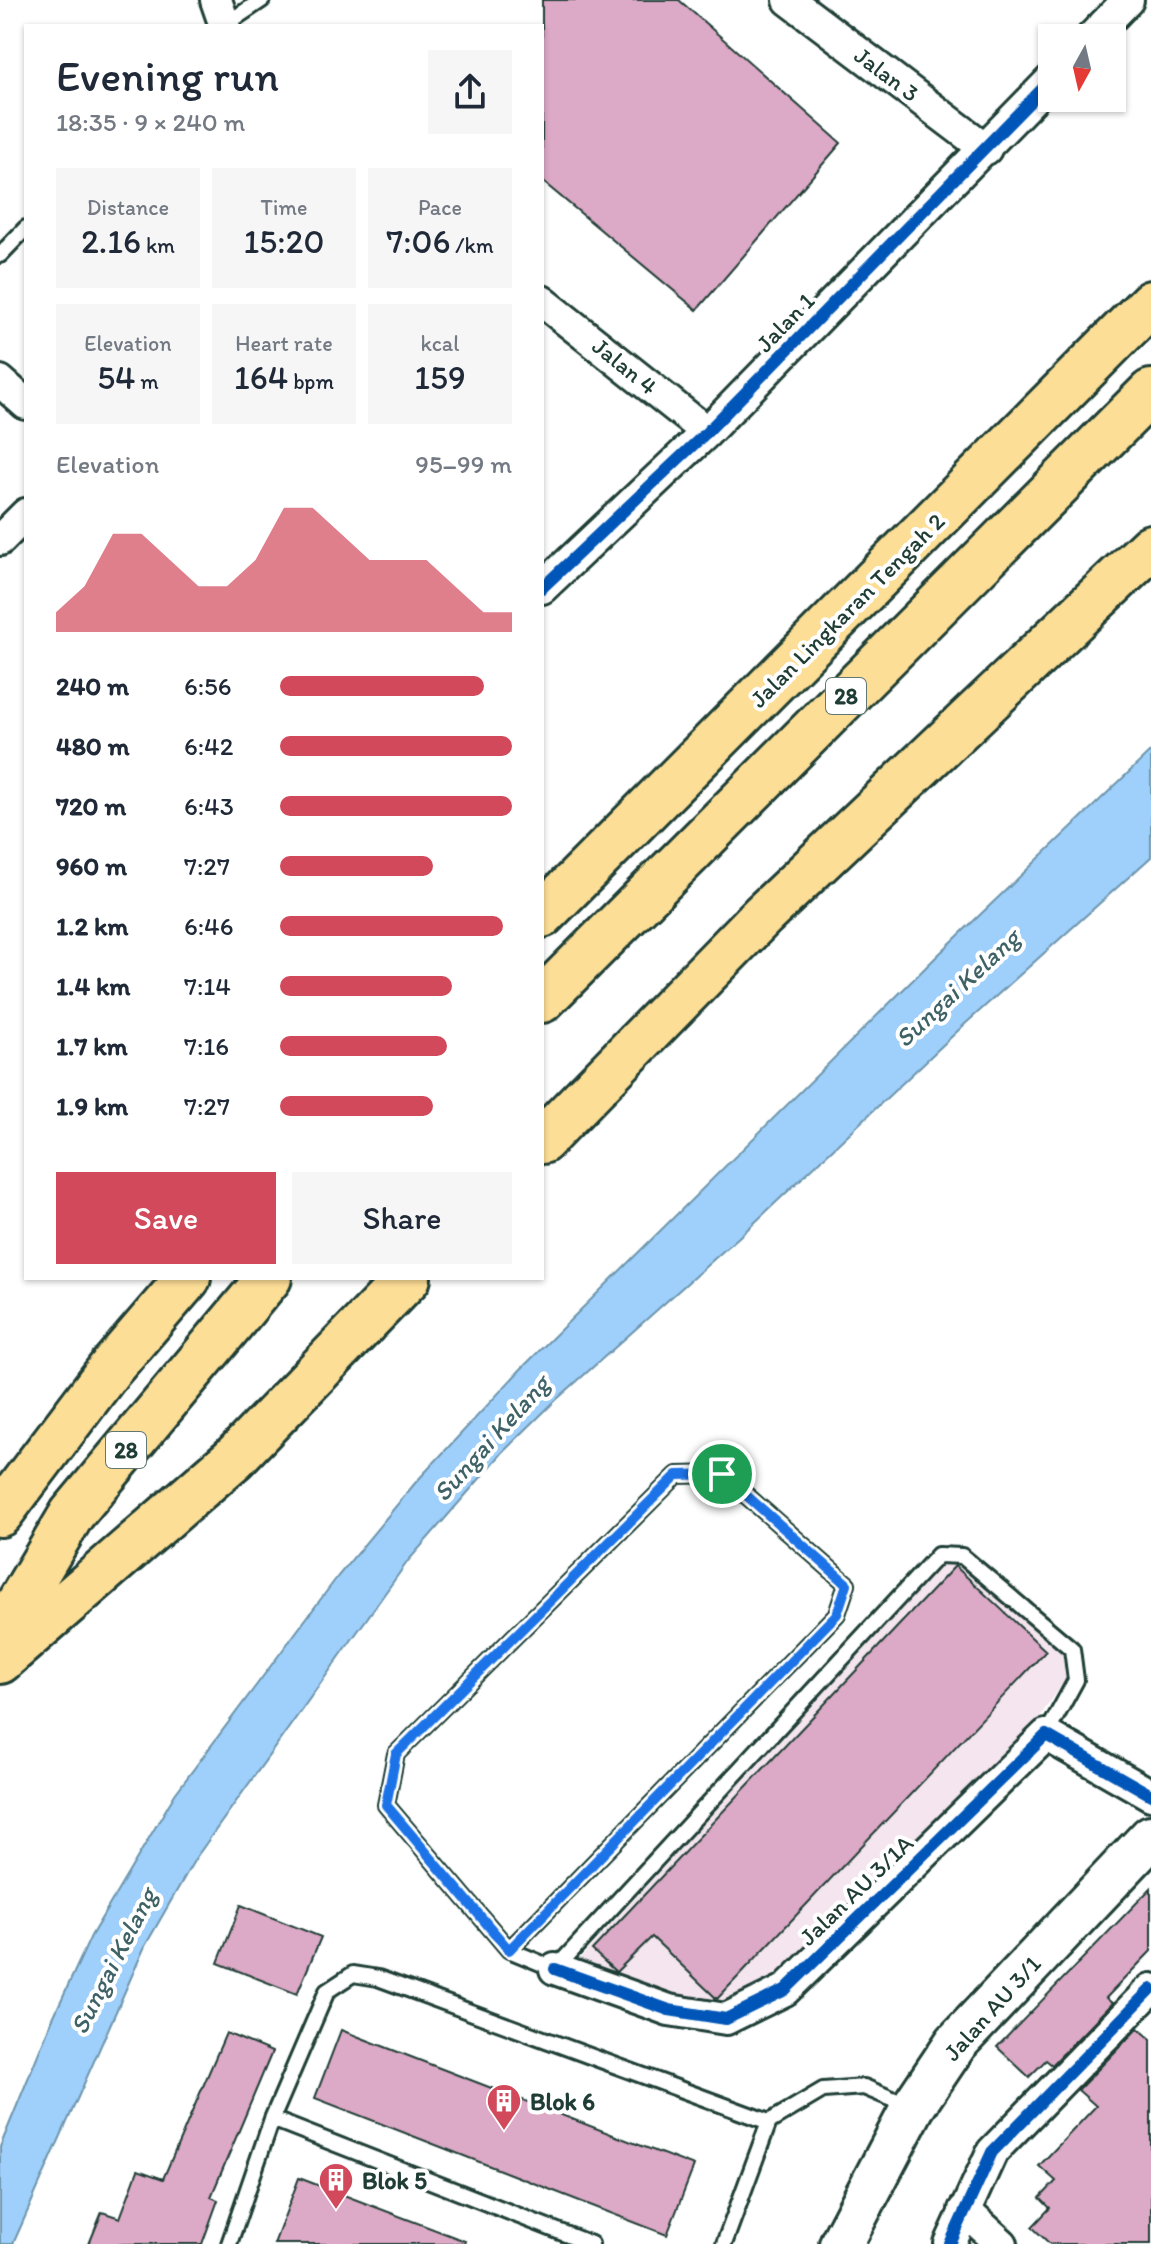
<!DOCTYPE html>
<meta charset="utf-8">
<style>
:root{--surface:#fff;--page:#f6f6f7;--text:#1f2937;--muted:#747a83;--accent:#d1495b}
body{margin:0;font-family:Itim,sans-serif;background:var(--page);color:var(--text);height:100vh;display:flex;flex-direction:column;font-size:30px;white-space:nowrap}
*{box-sizing:border-box;margin:0}
p{font-size:26px;color:var(--muted)}
.icon{flex:none;width:44px;height:44px;fill:none;stroke:currentColor;stroke-width:2;stroke-linecap:round;stroke-linejoin:round}
.map{position:relative;flex:1;overflow:hidden}
.drawer{position:absolute;left:24px;top:24px;width:520px;height:1256px;display:flex;flex-direction:column;background:var(--surface);border-radius:0px;box-shadow:0 2px 6px #0004}
.drawer>*{flex:none}
.needle{width:52px;rotate:188deg}
.controls{position:absolute;left:1038px;top:24px;display:grid;gap:16px}
.controls a{display:grid;place-items:center;width:88px;height:88px;border-radius:0px;background:var(--surface);box-shadow:0 2px 6px #0004;font-size:40px}
.pin{position:absolute;display:grid;place-items:center;width:68px;height:68px;color:#fff;margin:-34px;border:4px solid #fff;border-radius:50%;box-shadow:0 2px 8px #0007}
.round{display:grid;place-items:center;flex:none;width:84px;height:84px;border-radius:0px;background:var(--page)}
.summary{display:flex;align-items:center;justify-content:space-between;height:136px;padding:0 32px}
h1{font-size:44px;font-weight:600;line-height:60px}
.metrics{display:grid;grid-template-columns:repeat(3,1fr);gap:12px;height:136px;padding:8px 32px}
.metrics div{display:grid;align-content:center;border-radius:0px;background:var(--page);text-align:center}
.metrics b{font-size:34px;font-weight:600}
.metrics small{font-size:22px;font-weight:400}
.metrics p{font-size:22px}
.chart{height:224px;padding:16px 32px}
.chart p{display:flex;justify-content:space-between}
.chart svg{width:100%;height:144px;margin-top:8px;fill:var(--accent);opacity:.7}
.button{display:flex;gap:16px;margin-top:auto;padding:16px 32px}
.button a{flex:1;height:92px;border-radius:0px;background:var(--accent);color:#fff;font-size:32px;font-weight:600;line-height:92px;text-align:center}
.button a+a{background:var(--page);color:var(--text)}
ul{padding:0 32px;list-style:none;font-size:26px}
li{display:grid;grid-template-columns:128px 96px 1fr;align-items:center;height:60px}
li i{height:20px;border-radius:10px;background:var(--accent)}
.map>svg:first-child{display:block}
.built{fill:#f4e5ee}
.water{fill:#9fcffb;stroke:#6c95ab;stroke-width:2}
.building{fill:#dca9c6;stroke:#1f3d34;stroke-width:2}
.lines{fill:none;stroke-linecap:round;stroke-linejoin:round}
.lane-casing{stroke:#1f3d34;stroke-width:20}
.street-casing{stroke:#1f3d34;stroke-width:36}
.secondary-casing{stroke:#1f3d34;stroke-width:48}
.highway-casing{stroke:#1f3d34;stroke-width:50}
.lane{stroke:#fff;stroke-width:14}
.street{stroke:#fff;stroke-width:30}
.secondary{stroke:#fff;stroke-width:42}
.highway{stroke:#fdde96;stroke-width:44}
.cycleway-casing{stroke:#fff;stroke-width:17}
.cycleway{stroke:#0057b8;stroke-width:12}
.route-casing{stroke:#fff;stroke-width:16}
.route{stroke:#1a73e8;stroke-width:10}
.labels{text-anchor:middle;dominant-baseline:central;stroke-width:8;stroke-linejoin:round;paint-order:stroke}
.shield{fill:#fff;stroke:#627771;stroke-width:2}
.shield-label{font-size:22px;font-weight:bold;fill:#1f3d34}
.street-label{font-size:24px;fill:#1f3d34;stroke:#fff}
.poi-label{font-size:24px;font-weight:bold;fill:#1f3d34;stroke:#fff;text-anchor:start}
.water-label{font-size:26px;font-style:italic;fill:#3f6266;stroke:#fff}
</style>
<div class="map">
<svg width="1151" height="2244" viewBox="0 0 1151 2244">
<rect width="100%" height="100%" fill="#fff"/>
<filter id="ink" filterUnits="userSpaceOnUse"><feTurbulence type="fractalNoise" baseFrequency=".0125" numOctaves="2"/><feDisplacementMap in="SourceGraphic" scale="16" xChannelSelector="R" yChannelSelector="G"/><feConvolveMatrix kernelMatrix="1 2 1 2 8 2 1 2 1" color-interpolation-filters="sRGB"/></filter>
<g filter="url(#ink)">
<!-- built -->
<path class="built" d="M960 1564 1062 1652 1067 1677 1024 1740 772 1982 724 2005 674 1994 577 1962 938 1565Z"/>
<!-- water -->
<path class="water" d="M1151 751V857L964 1025 750 1227 556 1400 503 1452 408 1561 195 1859 145 1946 13 2244H0V2147L52 2020 91 1936 175 1794 338 1576 416 1482 521 1369 938 955Z"/>
<!-- building -->
<path class="building" d="M542 0H679L841 143 697 310 542 181Z
M955 1566 1046 1651 717 1999 652 1937 616 1972 592 1950Z
M1151 1888V1951L1106 1998 1112 2003 1052 2065 1046 2060 1029 2077 997 2047Z
M241 1905 321 1937 297 1994 218 1963Z
M1138 2028 1151 2039V2244H1050L1032 2227 1050 2208 1040 2198 1056 2181 1039 2166 1096 2106 1078 2090Z
M341 2030 694 2166 667 2235 315 2098Z
M226 2033 272 2052 211 2197 218 2200 202 2244H89L102 2212 120 2218 138 2170 163 2179Z
M299 2178 465 2241 464 2244H274Z"/>
<g class="lines">
<defs>
<path id="lane" d="M223 26 262 0
M0 255 26 228
M509 1950 837 1614 847 1584 722 1474 677 1475 396 1754 386 1805 509 1950 555 1969 938 1555 962 1556 1072 1649 1076 1680 1046 1735
M272 2119 591 2244
M229 2244 272 2119 327 1991 353 1974 378 1978 769 2122 823 2090 864 2087 911 2107
M724 2244 769 2122"/>
<path id="street" d="M216 0 225 26
M789 0 986 149
M1091 38 1128 0
M542 301 707 432
M0 381 26 404
M0 540 26 514
M542 588 707 432 1052 79
M555 1969 669 2010 726 2019 785 1990 1046 1735 1151 1795
M964 2210 1002 2244
M950 2244 992 2152 1151 1989"/>
<path id="secondary" d="M841 2244 913 2107 956 2043 1151 1837"/>
<path id="highway" d="M542 915 1151 303
M542 1000 1151 392
M542 1141 763 915 1151 547
M0 1514 109 1370 188 1278
M0 1635 72 1514 269 1278
M0 1661 234 1458 408 1278"/>
</defs>
<!-- lane casing -->
<use href="#lane" class="lane-casing"/>
<!-- street casing -->
<use href="#street" class="street-casing"/>
<!-- secondary casing -->
<use href="#secondary" class="secondary-casing"/>
<!-- highway casing -->
<use href="#highway" class="highway-casing"/>
<!-- lane -->
<use href="#lane" class="lane"/>
<!-- street -->
<use href="#street" class="street"/>
<!-- secondary -->
<use href="#secondary" class="secondary"/>
<!-- highway -->
<use href="#highway" class="highway"/>
<defs>
<path id="cycleway" d="M542 588 707 432 1052 79
M555 1969 669 2010 726 2019 785 1990 1046 1735 1151 1795
M950 2244 992 2152 1151 1989"/>
</defs>
<!-- cycleway casing -->
<use href="#cycleway" class="cycleway-casing"/>
<!-- cycleway -->
<use href="#cycleway" class="cycleway"/>
</g>
</g>
<g class="lines" filter="url(#ink)">
<defs>
<path id="route" d="M722 1474 847 1584 837 1614 509 1950 386 1805 396 1754 677 1475Z"/>
</defs>
<!-- route casing -->
<use href="#route" class="route-casing"/>
<!-- route -->
<use href="#route" class="route"/>
</g>
<!-- icons -->
<defs>
<symbol id="building-pin" viewBox="-11 -11 22 30"><path d="M0 17L-7.5 6A9.5 9.5 0 1 1 7.5 6Z" fill="#d1495b" stroke="#fff"/><path d="M-4-6H4V6H1V3H-1V6H-4ZM-2.5-4.3h1.7v1.8h-1.7ZM.8-4.3h1.7v1.8H.8ZM-2.5-1h1.7V.8h-1.7ZM.8-1h1.7V.8H.8Z" fill="#fff"/></symbol>
</defs>
<g fill-rule="evenodd">
<use href="#building-pin" x="484" y="2081" width="40" height="54"/>
<use href="#building-pin" x="316" y="2160" width="40" height="54"/>
</g>
<g class="labels">
<!-- shield labels -->
<g class="shield">
<rect x="826" y="678" width="40" height="36" rx="6"/>
<rect x="106" y="1432" width="40" height="36" rx="6"/>
</g>
<g class="shield-label">
<text x="846" y="696">28</text>
<text x="126" y="1450">28</text>
</g>
<!-- street labels -->
<g class="street-label">
<text transform="translate(887 74) rotate(37)">Jalan 3</text>
<text transform="translate(785 322) rotate(-46)">Jalan 1</text>
<text transform="translate(625 366) rotate(39)">Jalan 4</text>
<text transform="translate(847 610) rotate(-45)">Jalan Lingkaran Tengah 2</text>
<text transform="translate(856 1890) rotate(-44)">Jalan AU 3/1A</text>
<text transform="translate(992 2008) rotate(-48)">Jalan AU 3/1</text>
</g>
<!-- poi labels -->
<g class="poi-label">
<text x="530" y="2101">Blok 6</text>
<text x="362" y="2180">Blok 5</text>
</g>
<!-- water labels -->
<g class="water-label">
<text transform="translate(957 988) rotate(-43)">Sungai Kelang</text>
<text transform="translate(491 1438) rotate(-48)">Sungai Kelang</text>
<text transform="translate(113 1961) rotate(-63)">Sungai Kelang</text>
</g>
</g>
</svg>
<div class="controls">
<a><svg class="needle" viewBox="-14 -14 28 28"><path d="M0-13l5 13h-10z" fill="#e53935"/><path d="M0 13l5-13h-10z" fill="#747a83"/></svg></a>
</div>
<div class="pin" style="left:722px;top:1474px;background:#1e9e55"><svg class="icon" aria-label="arrive" viewBox="0 0 24 24"><path d="M6 21V4h12l-3 4 3 4H6"/></svg></div>
<section class="drawer">
<div class="summary"><div><h1>Evening run</h1><p>18:35 · 9 × 240 m</p></div><a class="round"><svg class="icon" aria-label="share" viewBox="0 0 24 24"><path d="M12 15V3M7 8l5-5 5 5M5 13v7h14v-7"/></svg></a></div>
<div class="metrics">
<div><p>Distance</p><b>2.16<small> km</small></b></div>
<div><p>Time</p><b>15:20</b></div>
<div><p>Pace</p><b>7:06<small> /km</small></b></div>
</div>
<div class="metrics">
<div><p>Elevation</p><b>54<small> m</small></b></div>
<div><p>Heart rate</p><b>164<small> bpm</small></b></div>
<div><p>kcal</p><b>159</b></div>
</div>
<div class="chart"><p><span>Elevation</span>95–99 m</p>
<svg viewBox="0 0 160 44" preserveAspectRatio="none"><path d="M0 44V38L10 30L20 14L30 14L40 22L50 30L60 30L70 22L80 6L90 6L100 14L110 22L120 22L130 22L140 30L150 38L160 38V44z"/></svg>
</div>
<ul>
<li><b>240 m</b>6:56<i style="width:88%"></i></li>
<li><b>480 m</b>6:42<i style="width:100%"></i></li>
<li><b>720 m</b>6:43<i style="width:100%"></i></li>
<li><b>960 m</b>7:27<i style="width:66%"></i></li>
<li><b>1.2 km</b>6:46<i style="width:96%"></i></li>
<li><b>1.4 km</b>7:14<i style="width:74%"></i></li>
<li><b>1.7 km</b>7:16<i style="width:72%"></i></li>
<li><b>1.9 km</b>7:27<i style="width:66%"></i></li>
</ul>
<div class="button"><a>Save</a><a>Share</a></div>
</section>
</div>
